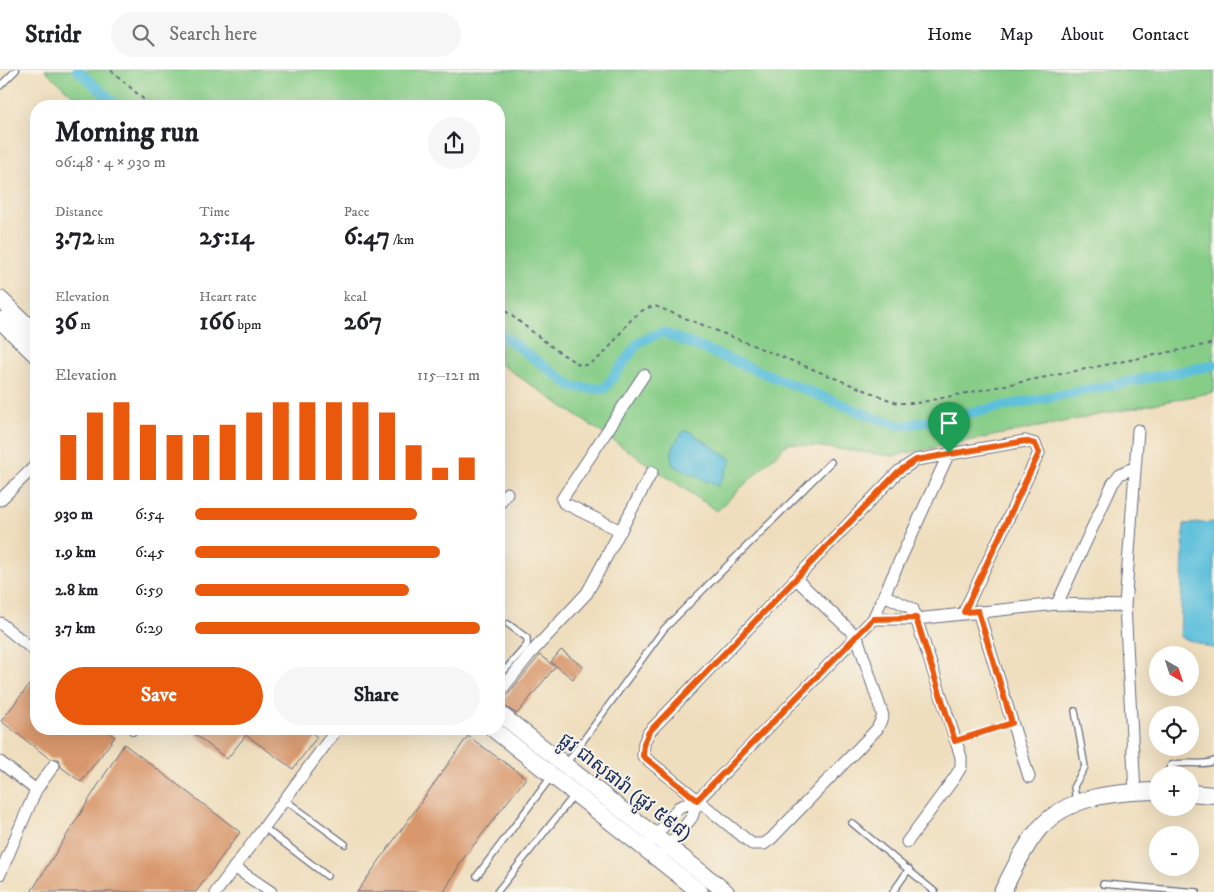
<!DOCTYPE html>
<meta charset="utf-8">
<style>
:root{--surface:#fff;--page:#f6f6f6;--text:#202124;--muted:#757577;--line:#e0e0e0;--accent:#ea580c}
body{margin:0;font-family:"IM FELL DW Pica","Noto Sans Khmer",serif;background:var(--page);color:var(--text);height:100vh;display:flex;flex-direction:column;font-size:19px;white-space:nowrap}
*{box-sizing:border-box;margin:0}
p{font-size:16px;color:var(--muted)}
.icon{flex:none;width:28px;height:28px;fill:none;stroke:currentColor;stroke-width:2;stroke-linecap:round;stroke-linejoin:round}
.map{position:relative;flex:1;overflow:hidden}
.panel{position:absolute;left:30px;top:30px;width:475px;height:635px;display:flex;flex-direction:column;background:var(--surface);border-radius:20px;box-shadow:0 5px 20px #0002}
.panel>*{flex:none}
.needle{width:32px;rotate:141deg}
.buttons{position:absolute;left:1149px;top:576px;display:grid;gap:10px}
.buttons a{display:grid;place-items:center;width:50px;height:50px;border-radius:50%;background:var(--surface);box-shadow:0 5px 20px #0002;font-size:25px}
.pin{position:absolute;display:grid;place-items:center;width:42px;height:42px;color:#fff;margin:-51px -21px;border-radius:50% 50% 50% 0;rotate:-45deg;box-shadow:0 0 5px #0007}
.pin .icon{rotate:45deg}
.round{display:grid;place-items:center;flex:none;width:52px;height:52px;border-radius:26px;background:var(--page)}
.overview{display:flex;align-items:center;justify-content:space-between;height:85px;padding:0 25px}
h1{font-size:28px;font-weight:700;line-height:38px}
.stats{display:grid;grid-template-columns:repeat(3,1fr);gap:8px;height:85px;padding:5px 25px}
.stats div{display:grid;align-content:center}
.stats b{font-size:25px;font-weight:700}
.stats small{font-size:14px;font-weight:400}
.stats p{font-size:14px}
.chart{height:140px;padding:10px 25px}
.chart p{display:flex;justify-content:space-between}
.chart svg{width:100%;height:90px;margin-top:5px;stroke:var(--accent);stroke-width:6}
.primary-button{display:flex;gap:10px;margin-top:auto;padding:10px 25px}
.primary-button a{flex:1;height:58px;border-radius:30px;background:var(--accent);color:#fff;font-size:20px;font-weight:700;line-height:58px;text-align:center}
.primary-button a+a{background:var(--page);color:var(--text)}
ul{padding:0 25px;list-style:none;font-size:16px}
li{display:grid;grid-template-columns:80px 60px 1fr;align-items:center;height:38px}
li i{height:12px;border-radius:6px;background:var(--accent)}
header{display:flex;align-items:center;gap:30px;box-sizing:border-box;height:70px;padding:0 25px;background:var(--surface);border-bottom:1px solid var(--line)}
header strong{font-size:24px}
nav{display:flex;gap:28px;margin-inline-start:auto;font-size:18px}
.search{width:350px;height:45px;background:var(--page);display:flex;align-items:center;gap:12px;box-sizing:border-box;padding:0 18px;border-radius:28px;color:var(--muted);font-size:19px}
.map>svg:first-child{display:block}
.green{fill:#86cd87;stroke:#507e72}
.water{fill:#5dc0db;stroke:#3c789c}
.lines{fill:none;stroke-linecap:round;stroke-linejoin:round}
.canal{stroke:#5dc0db;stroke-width:10}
.building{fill:#d8976c}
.lane-casing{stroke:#656c7f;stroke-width:8}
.street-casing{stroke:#656c7f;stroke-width:13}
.secondary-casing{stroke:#656c7f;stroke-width:18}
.path{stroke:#656c7f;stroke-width:2;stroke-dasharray:4 4;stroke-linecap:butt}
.lane{stroke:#fff;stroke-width:5.5}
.street{stroke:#fff;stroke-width:11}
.secondary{stroke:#fff;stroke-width:16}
.route-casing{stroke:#fff;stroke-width:10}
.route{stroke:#ea580c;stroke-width:6}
.labels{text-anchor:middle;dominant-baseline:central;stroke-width:4;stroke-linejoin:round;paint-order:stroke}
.street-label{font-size:19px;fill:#1b2f5e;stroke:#f7f3e8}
</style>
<header>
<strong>Stridr</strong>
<div class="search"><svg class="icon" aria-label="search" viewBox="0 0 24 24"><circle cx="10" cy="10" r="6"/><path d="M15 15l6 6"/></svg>Search here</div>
<nav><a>Home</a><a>Map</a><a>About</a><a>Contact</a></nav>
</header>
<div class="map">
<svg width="1214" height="822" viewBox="0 0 1214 822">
<rect width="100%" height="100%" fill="#f7f3e8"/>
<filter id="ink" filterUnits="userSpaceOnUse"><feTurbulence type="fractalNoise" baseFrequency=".02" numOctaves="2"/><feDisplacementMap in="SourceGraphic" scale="10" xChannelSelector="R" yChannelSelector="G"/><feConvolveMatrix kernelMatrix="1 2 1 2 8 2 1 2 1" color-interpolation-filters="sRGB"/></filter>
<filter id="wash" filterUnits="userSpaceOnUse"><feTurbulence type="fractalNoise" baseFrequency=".0096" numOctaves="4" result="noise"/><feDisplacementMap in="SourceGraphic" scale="20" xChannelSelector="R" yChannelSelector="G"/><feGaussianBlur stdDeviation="1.12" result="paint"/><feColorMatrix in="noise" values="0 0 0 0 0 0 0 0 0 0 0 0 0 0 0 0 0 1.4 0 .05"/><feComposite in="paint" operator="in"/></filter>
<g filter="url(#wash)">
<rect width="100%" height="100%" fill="#efdebd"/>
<!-- green -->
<path class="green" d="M45 0H1214V322L892 386 788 373 717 441 499 293V36H84Z"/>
<!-- water -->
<path class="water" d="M684 361H689L732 390 718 416 673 395C668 383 676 370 684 361Z
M1214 452V579L1180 567 1184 454Z"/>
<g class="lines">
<!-- canal -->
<path class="canal" d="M77 0 118 36
M499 263 573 317 604 319 639 272 662 262 878 349 902 356 1214 295"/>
</g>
<g id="blocks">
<!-- building -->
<path class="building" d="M561 580 583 597 573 609 551 592Z
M540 585 555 597 517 644 499 633V630L505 628Z
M36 606V659H104L115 667 81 712 61 697 59 689H50L1 651Z
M188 659H307L317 667 293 699 246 665 227 689Z
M468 666 526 708 463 789 444 822H357Z
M124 674 240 762 196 822H31Z"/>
</g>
</g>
<g filter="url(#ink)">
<use href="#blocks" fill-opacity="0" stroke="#656c7f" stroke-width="1"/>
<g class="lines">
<defs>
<path id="lane" d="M0 16 16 0
M499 607 527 575V568L508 554
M1075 641 1085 697 1074 716 1076 732
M130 659 133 662
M955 671 1012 653
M566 694 664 559 831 392
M1166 705 1171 695C1185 690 1201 697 1214 691
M285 730 345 774
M852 753 935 822
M263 757 327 806
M477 806 551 707
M1103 814 1197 822
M497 822 575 724
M893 822 909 799"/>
<path id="street" d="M0 430 36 395
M499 434 507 423
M621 461 564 433 562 429 644 305
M796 509 857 567 883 646 877 659 771 769 764 774H752L643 686 644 673 649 662 898 402 916 390 1025 371 1035 374 1039 383 964 542
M884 525 913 539 961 687V697L955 707 907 772
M1057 534 1113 413 1120 404 1135 397
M978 541 1029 707
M873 549H916L1057 534 1125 536
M0 553 36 582
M499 623 530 584 587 523 652 402
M0 692 36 720
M1135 722 1125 536 1138 360
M652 771 679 737 697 731 873 549 949 383
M665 781 692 747 697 731
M234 797 271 822
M0 804 36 720 54 695
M216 822 337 659"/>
<path id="secondary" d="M0 229 36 264
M0 250 36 285
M499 643 726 822
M493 659 700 822
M1190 723 1214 725
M1002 822C1013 801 1024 777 1039 759 1068 725 1117 722 1158 721"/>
</defs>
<!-- lane casing -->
<use href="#lane" class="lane-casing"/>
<!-- street casing -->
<use href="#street" class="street-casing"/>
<!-- secondary casing -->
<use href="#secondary" class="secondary-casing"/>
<!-- path -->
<path class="path" d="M111 0 151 36
M499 236 556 280 581 296C615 290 622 241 655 236L897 333H917L1214 273"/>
<!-- lane -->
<use href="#lane" class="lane"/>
<!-- street -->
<use href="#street" class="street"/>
<!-- secondary -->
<use href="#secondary" class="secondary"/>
</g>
</g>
<g class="lines" filter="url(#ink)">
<defs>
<path id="route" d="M1025 371 1035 374 1039 383 964 542 978 541 1012 653 955 671 916 548 873 549 697 730 643 686 644 673 649 662 898 402 916 390Z"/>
</defs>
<!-- route casing -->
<use href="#route" class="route-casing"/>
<!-- route -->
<use href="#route" class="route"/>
</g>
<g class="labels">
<!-- street labels -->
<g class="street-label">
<text transform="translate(625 717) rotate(38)">ផ្លូវ ជាសុផារ៉ា (ផ្លូវ ៥៩៨)</text>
</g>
</g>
</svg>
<div class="buttons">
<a><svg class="needle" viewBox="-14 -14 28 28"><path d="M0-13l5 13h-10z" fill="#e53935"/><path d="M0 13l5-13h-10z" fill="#757577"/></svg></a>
<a><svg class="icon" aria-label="locate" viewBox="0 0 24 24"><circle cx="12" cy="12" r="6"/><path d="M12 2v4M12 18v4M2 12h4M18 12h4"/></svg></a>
<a>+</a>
<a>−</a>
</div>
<div class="pin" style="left:949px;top:383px;background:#1e9e55"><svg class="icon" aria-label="arrive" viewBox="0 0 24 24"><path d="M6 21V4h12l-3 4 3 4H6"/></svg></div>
<section class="panel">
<div class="overview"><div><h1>Morning run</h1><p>06:48 · 4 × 930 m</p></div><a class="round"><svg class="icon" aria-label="share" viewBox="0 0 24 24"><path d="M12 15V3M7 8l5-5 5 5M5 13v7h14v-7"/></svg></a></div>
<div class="stats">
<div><p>Distance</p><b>3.72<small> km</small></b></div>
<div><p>Time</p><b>25:14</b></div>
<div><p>Pace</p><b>6:47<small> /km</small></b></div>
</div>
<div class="stats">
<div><p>Elevation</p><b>36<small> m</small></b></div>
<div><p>Heart rate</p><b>166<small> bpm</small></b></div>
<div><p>kcal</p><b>267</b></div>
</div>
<div class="chart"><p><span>Elevation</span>115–121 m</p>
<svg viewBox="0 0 160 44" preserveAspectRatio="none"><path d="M5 44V22M15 44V11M25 44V6M35 44V17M45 44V22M55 44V22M65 44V17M75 44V11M85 44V6M95 44V6M105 44V6M115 44V6M125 44V11M135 44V27M145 44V38M155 44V33"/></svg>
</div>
<ul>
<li><b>930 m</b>6:54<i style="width:78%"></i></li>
<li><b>1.9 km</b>6:45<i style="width:86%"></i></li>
<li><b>2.8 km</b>6:59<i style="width:75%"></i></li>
<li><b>3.7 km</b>6:29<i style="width:100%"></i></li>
</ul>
<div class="primary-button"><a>Save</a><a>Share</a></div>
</section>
</div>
